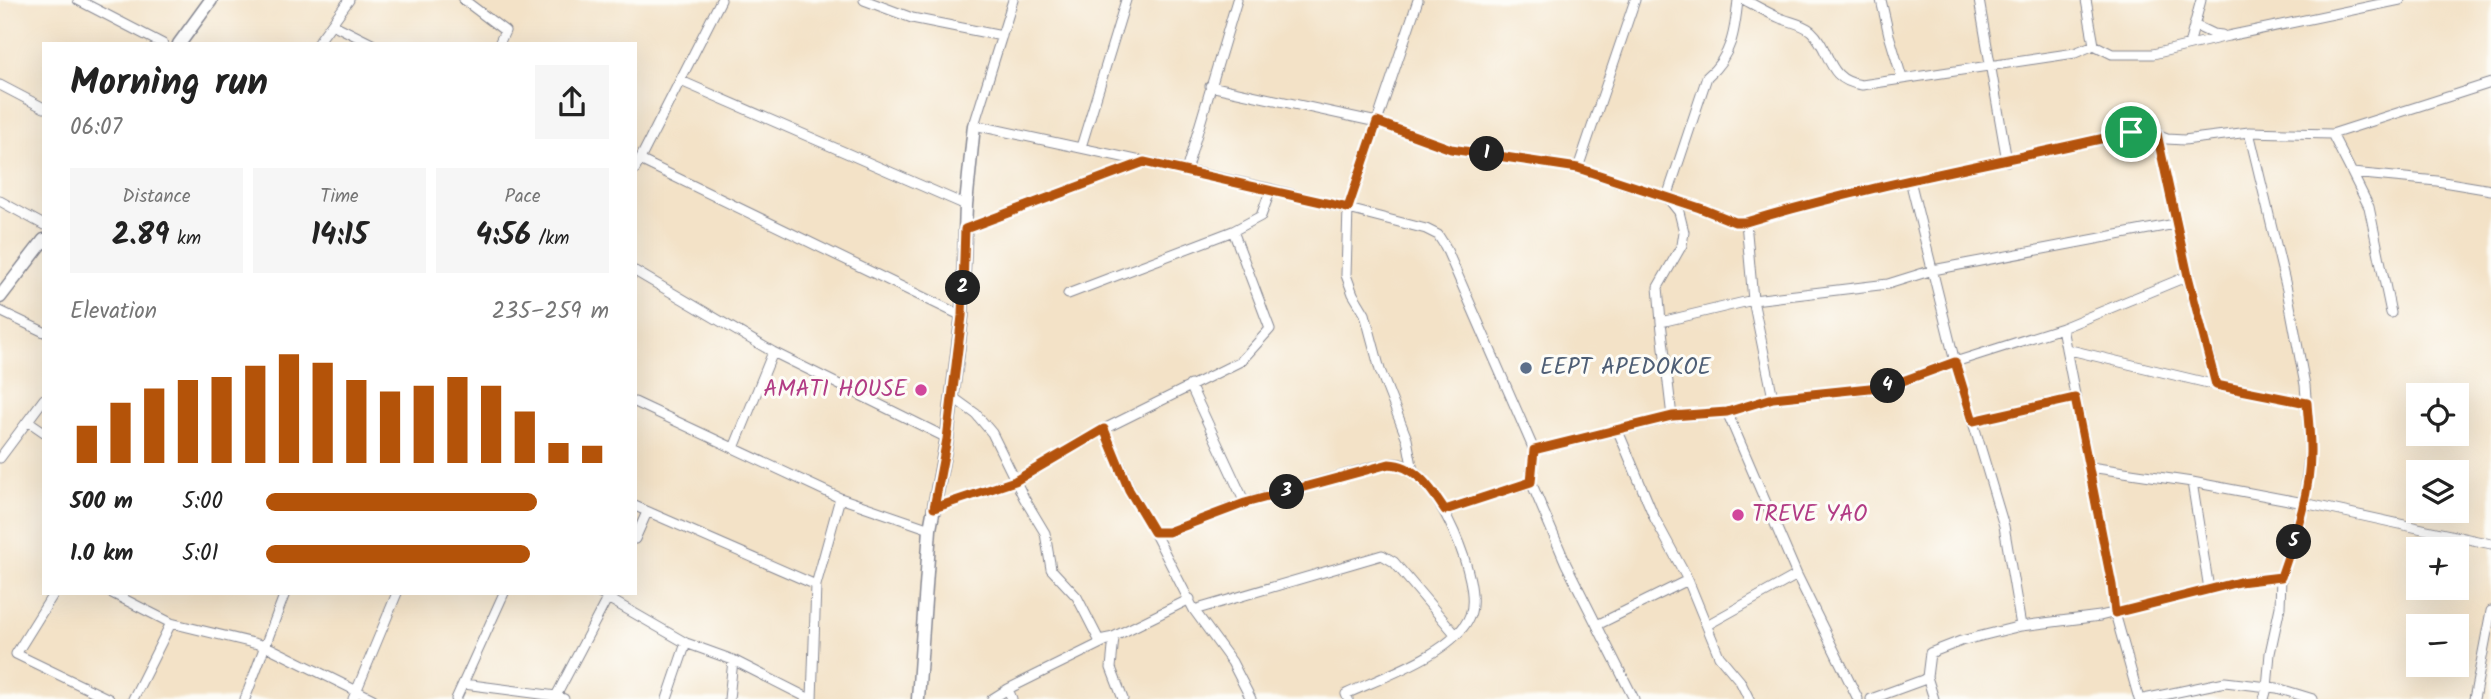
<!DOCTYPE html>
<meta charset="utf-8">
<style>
:root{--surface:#fff;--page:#f6f6f6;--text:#222;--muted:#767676;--accent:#b45309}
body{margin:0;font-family:Kalam,sans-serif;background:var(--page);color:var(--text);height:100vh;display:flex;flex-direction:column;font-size:26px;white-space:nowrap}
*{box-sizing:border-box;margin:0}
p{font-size:23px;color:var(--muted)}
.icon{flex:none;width:38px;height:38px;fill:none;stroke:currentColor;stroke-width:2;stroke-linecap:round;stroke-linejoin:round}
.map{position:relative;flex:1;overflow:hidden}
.sheet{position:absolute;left:42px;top:42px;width:595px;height:553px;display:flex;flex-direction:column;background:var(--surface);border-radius:0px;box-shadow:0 7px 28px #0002}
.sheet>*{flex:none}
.controls{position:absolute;left:2406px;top:383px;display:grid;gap:14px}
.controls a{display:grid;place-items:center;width:63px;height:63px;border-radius:0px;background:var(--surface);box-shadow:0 7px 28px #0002;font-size:35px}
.pin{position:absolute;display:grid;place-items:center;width:60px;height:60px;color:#fff;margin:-30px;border:4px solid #fff;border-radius:50%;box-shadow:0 2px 7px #0007}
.km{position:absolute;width:35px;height:35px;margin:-18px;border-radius:50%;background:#222;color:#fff;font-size:19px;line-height:35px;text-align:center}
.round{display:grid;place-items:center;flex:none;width:74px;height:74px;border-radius:0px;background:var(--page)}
.headline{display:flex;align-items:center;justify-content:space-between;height:119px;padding:0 28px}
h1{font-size:38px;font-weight:600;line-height:52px}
.metrics{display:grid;grid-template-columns:repeat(3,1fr);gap:10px;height:119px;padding:7px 28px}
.metrics div{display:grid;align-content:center;border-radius:0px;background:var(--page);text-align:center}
.metrics b{font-size:30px;font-weight:600}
.metrics small{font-size:19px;font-weight:400}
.metrics p{font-size:19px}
.chart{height:196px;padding:14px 28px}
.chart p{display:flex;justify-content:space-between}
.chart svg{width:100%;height:126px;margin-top:7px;stroke:var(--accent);stroke-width:6}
ul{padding:0 28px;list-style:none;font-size:23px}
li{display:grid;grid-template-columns:112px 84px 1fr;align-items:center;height:52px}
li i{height:18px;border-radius:9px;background:var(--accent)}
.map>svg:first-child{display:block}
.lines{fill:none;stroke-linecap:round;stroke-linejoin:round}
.street-casing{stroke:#878892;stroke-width:11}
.secondary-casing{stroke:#878892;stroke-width:15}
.street{stroke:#fff;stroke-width:9}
.secondary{stroke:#fff;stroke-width:12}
.route-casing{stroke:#fff;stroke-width:14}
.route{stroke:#b45309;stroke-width:9}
.service-dot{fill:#5c6f8a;stroke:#fdfcf7;stroke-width:2.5}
.hotel-dot{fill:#d1479c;stroke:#fdfcf7;stroke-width:2.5}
.labels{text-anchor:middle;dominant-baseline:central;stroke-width:6;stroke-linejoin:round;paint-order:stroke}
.service-label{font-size:23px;fill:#4e5e75;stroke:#fdfcf7;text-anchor:start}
.hotel-label{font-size:23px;fill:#b23c85;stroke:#fdfcf7;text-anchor:end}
</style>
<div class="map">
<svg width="2491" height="699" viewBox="0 0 2491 699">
<rect width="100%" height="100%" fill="#fdfcf7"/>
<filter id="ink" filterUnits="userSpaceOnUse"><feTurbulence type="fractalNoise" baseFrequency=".0143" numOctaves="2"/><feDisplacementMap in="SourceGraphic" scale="14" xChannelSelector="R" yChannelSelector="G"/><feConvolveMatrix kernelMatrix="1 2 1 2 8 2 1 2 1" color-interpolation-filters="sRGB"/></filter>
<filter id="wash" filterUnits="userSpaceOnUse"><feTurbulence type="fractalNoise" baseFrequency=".00686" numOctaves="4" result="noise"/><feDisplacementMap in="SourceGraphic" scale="28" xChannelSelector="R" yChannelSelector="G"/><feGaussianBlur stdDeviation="1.57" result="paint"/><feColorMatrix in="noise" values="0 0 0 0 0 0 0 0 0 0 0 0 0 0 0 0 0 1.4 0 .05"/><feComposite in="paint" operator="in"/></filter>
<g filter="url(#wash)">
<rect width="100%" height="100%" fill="#f3e2c7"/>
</g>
<g filter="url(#ink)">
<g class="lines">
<defs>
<path id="street" d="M78 0 163 44
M464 0 505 31 499 44
M864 0 912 18 1002 36
M1013 0 974 125 1271 189 1426 229 1438 235 1445 246 1534 450 1531 482 1566 564 1634 699
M1745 0C1756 6 1768 13 1780 18 1790 22 1803 24 1811 31 1832 50 1825 80 1862 85L2075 53 2094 45 2112 54H2153L2228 36 2400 0
M1881 0 1889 35 1902 78
M1979 0 2007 161
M2086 0 2094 45
M332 24 372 44
M2194 25 2213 34 2222 35
M317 44 349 0
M2189 45 2201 0
M681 81 966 205
M0 85 44 108
M1210 86 1377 122 1451 149 1578 168 1700 208 1735 222H1746C1872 184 2003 162 2131 132L2146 131 2167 139 2184 140 2249 132 2332 134 2491 83
M2157 134 2188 276 2216 385
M2332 134 2352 173 2437 181 2491 190
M1081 147 1126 0
M640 160 962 316
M1578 168 1635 0
M635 169 721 0
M1186 171 1237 0
M2352 173 2369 207 2391 313
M1910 180 1955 362 2004 526 2021 626
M0 201 44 225
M1746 222 1753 300 1773 398
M965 229 1142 163
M635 271 773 352 947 438
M1068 294 1233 231 1261 216 1271 189
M0 311 44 332
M1661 322 1658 287 1682 245 1684 232 1679 212 1667 197 1707 77C1732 56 1735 30 1738 0
M2062 328 2112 585 2115 613 2139 699
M2066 349 2216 385 2307 403
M1190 385 1245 503
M951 396 976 414 992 433 1024 498 1045 533 1051 569 1077 597 1099 640 1114 637 1111 668 1123 699
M635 402 840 498 930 529
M1727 412 1797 575 1858 699
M1672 417 1661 322 1753 300 1888 284 1933 270 2175 224
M28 421 44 432
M1973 421 2075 398
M1104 429 1130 490 1154 532 1194 610 1232 662 1251 699
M1618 431 1655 519 1688 580 1719 656 1740 681 1749 699
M734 448 773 352
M1534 450 1672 417 1727 412 1773 398 1889 386 1955 362 2062 328 2188 276
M0 458 44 399
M2090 467 2192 482 2304 503 2310 449 2305 385 2287 290 2249 132
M1413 471 1407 439 1380 370 1365 314 1353 294 1346 275 1348 208 1418 0
M2192 482 2209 589
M635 506 816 585
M934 508 1015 481 1104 429 1241 361 1270 329 1233 231
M1445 510 1531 482
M1154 532H1168L1245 503 1372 467C1382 465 1394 461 1404 465 1437 478 1483 582 1470 615 1457 652 1380 678 1346 694L1348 699
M635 539 647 512
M54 593 16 654 109 699
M112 593 171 623 266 646 373 699
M599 593 686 643 733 660 810 699
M1194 610 1382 555 1394 562 1456 635
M1597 625 1688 580
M1707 625 1797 575
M1927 677 1934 699
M464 684 556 696 564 699
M556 696 609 595
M133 699 171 623
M245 699 285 593
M353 699 397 593
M456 699 504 593
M667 699 686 643
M729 699 733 660
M812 699 816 585 840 498
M992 699 1008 689
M1012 699 1008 689 1190 599
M1871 699 1923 680 1927 677 1930 653 1961 641 2021 626 2100 616 2239 582 2281 577
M2144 699 2225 682 2277 688 2313 699
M2264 699 2267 688 2270 653 2280 607 2281 577 2304 503 2491 544
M2474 699 2491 611"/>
<path id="secondary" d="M179 44 211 0
M0 297 44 240
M918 699 930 529 947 438 962 316 966 205 974 125"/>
</defs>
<!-- street casing -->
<use href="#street" class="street-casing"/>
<!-- secondary casing -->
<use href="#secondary" class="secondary-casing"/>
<!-- street -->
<use href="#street" class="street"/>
<!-- secondary -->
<use href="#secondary" class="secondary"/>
</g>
</g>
<g class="lines" filter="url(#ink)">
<defs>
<path id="route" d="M1377 122 1451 149 1578 168 1700 208 1735 222H1746C1872 184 2003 162 2131 132L2146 131 2157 134 2188 276 2216 385 2307 403C2308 418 2310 433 2310 448 2311 493 2295 536 2281 577L2239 582 2115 613 2112 585 2075 398 1973 421 1955 362 1889 386 1773 398 1727 412 1672 416 1534 450 1531 482 1445 510C1431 489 1416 465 1389 464L1245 503 1168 532H1154L1129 490 1104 429 1015 481 934 508 947 439 962 316 965 229 1144 162 1348 208Z"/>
</defs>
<!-- route casing -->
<use href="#route" class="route-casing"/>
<!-- route -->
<use href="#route" class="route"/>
</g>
<!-- markers -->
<circle class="service-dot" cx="1526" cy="368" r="7"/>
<g class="hotel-dot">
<circle cx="921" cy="390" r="7"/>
<circle cx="1738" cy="515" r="7"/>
</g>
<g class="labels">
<!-- service labels -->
<g class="service-label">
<text x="1540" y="368">EEPT APEDOKOE</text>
</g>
<!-- hotel labels -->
<g class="hotel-label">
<text x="907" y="390">AMATI HOUSE</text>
<text x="1752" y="515" text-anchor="start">TREVE YAO</text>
</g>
</g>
</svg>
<div class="controls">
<a><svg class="icon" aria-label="locate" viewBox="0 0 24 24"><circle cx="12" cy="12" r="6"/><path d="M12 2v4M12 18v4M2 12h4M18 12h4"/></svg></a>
<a><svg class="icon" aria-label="layers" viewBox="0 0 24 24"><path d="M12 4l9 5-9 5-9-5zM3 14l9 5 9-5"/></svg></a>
<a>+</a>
<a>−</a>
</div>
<div class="pin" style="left:2131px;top:132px;background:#1e9e55"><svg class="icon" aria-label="arrive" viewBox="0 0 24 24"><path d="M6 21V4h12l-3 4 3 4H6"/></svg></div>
<b class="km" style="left:1487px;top:154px">1</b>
<b class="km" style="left:963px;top:288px">2</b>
<b class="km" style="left:1287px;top:492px">3</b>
<b class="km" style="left:1888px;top:386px">4</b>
<b class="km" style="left:2294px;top:542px">5</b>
<section class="sheet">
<div class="headline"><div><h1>Morning run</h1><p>06:07</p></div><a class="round"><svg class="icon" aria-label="share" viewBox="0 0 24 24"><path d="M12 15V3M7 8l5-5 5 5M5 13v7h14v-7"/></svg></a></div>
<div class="metrics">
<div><p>Distance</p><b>2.89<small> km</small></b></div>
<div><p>Time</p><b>14:15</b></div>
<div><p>Pace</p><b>4:56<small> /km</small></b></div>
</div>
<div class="chart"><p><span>Elevation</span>235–259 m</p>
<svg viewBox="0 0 160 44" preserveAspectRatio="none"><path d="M5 44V31M15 44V23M25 44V18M35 44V15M45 44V14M55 44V10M65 44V6M75 44V9M85 44V15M95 44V19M105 44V17M115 44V14M125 44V17M135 44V26M145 44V37M155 44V38"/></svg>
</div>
<ul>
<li><b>500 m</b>5:00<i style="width:79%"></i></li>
<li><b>1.0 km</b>5:01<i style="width:77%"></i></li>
</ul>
</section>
</div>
